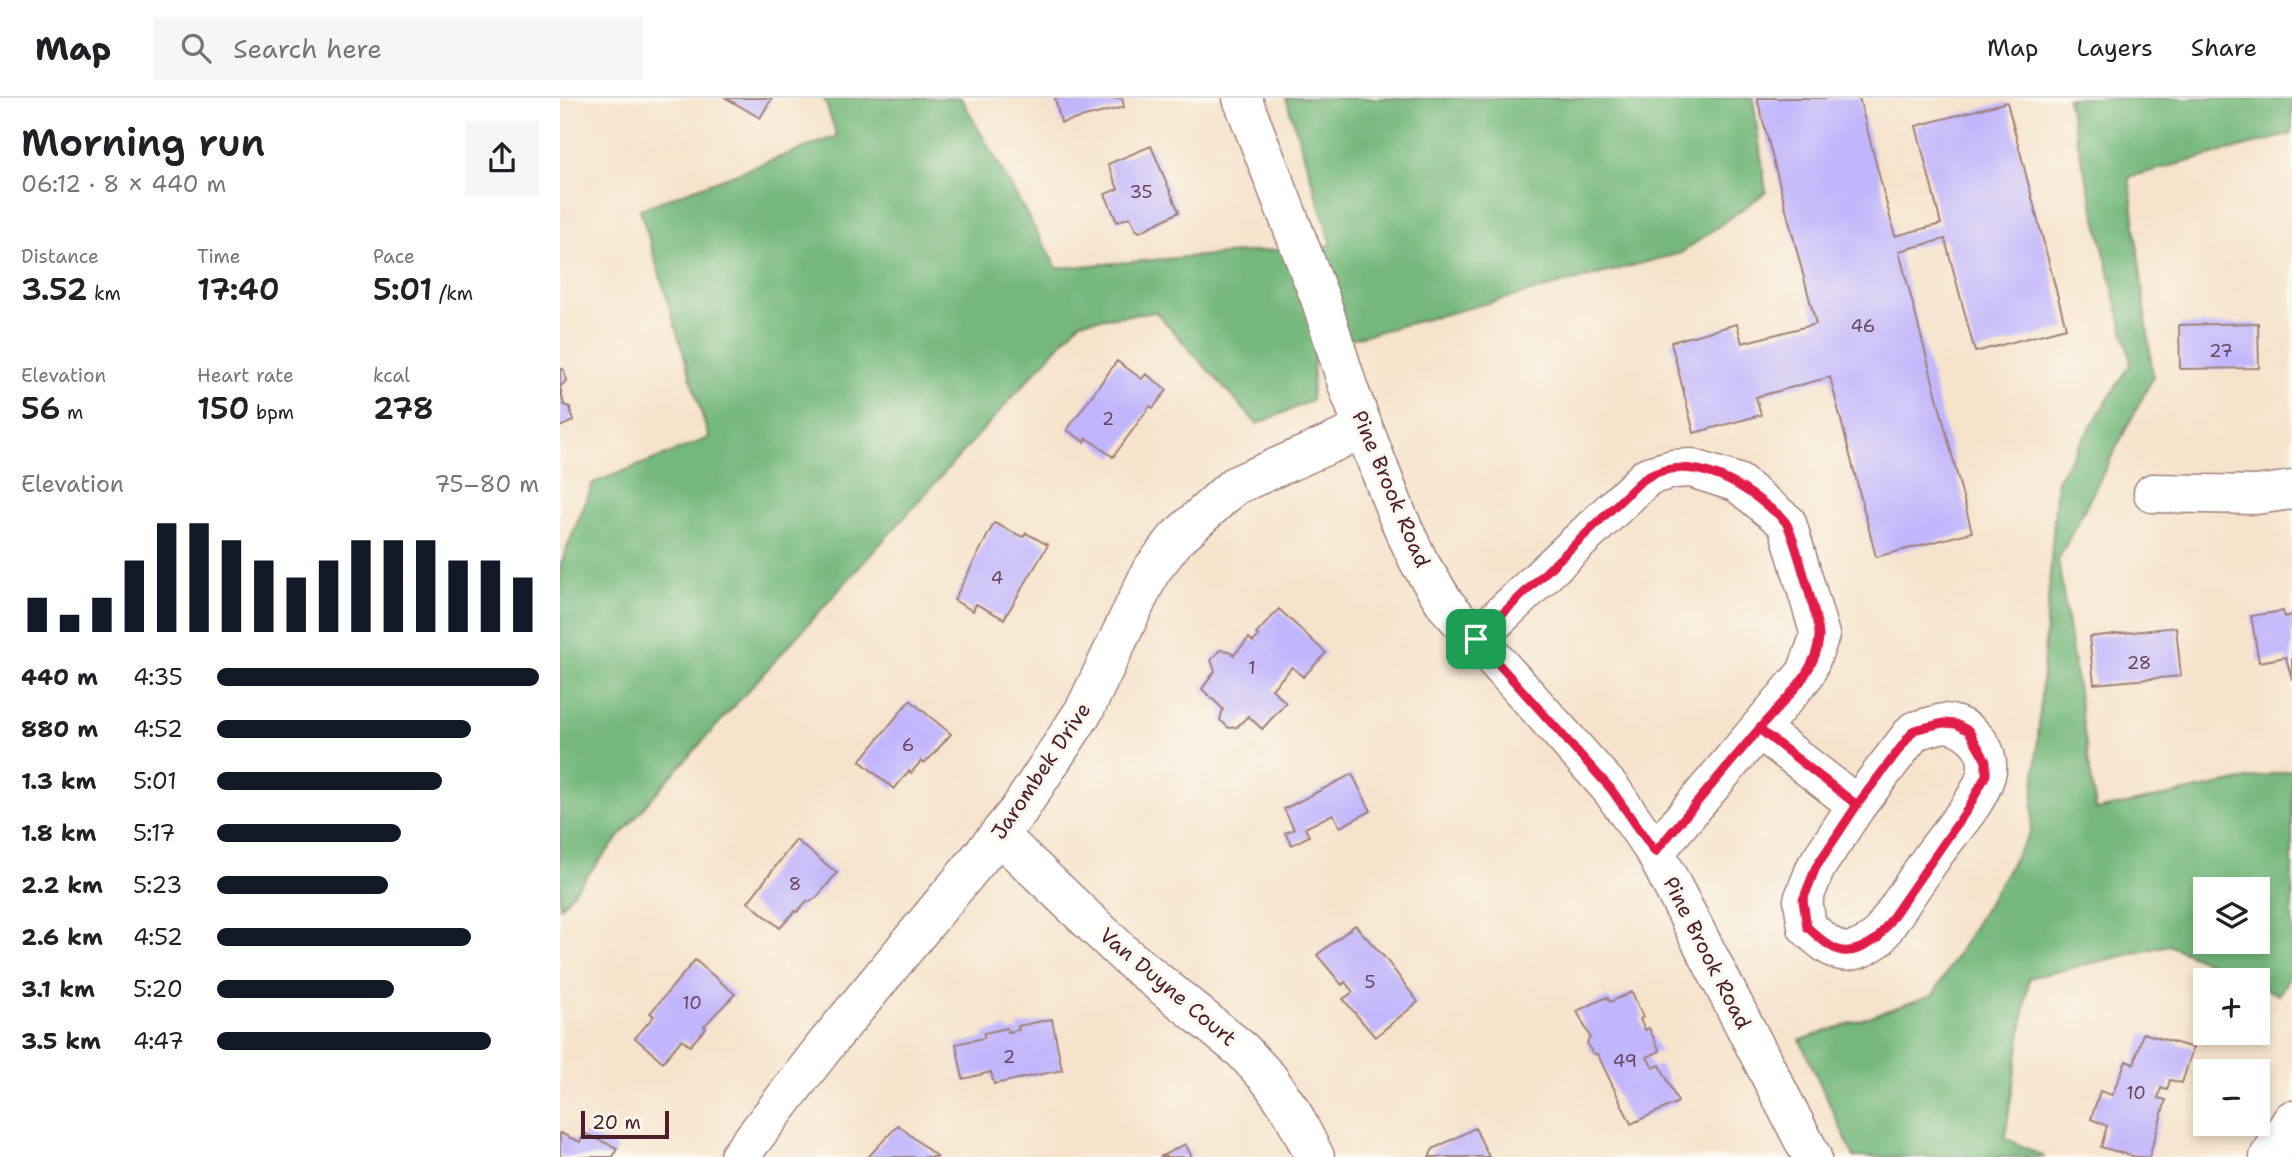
<!DOCTYPE html>
<meta charset="utf-8">
<style>
:root{--surface:#fff;--page:#f6f6f6;--text:#202124;--muted:#757577;--line:#e0e0e0;--accent:#111827}
body{margin:0;font-family:"Shantell Sans",sans-serif;background:var(--page);color:var(--text);height:100vh;display:flex;flex-direction:column;font-size:26px;white-space:nowrap}
*{box-sizing:border-box;margin:0}
p{font-size:23px;color:var(--muted)}
.icon{flex:none;width:38px;height:38px;fill:none;stroke:currentColor;stroke-width:2;stroke-linecap:round;stroke-linejoin:round}
.map{position:relative;flex:1;overflow:hidden}
.drawer{display:flex;flex-direction:column;background:var(--surface);width:560px}
.drawer>*{flex:none}
.fabs{position:absolute;left:1633px;top:779px;display:grid;gap:14px}
.fabs a{display:grid;place-items:center;width:77px;height:77px;border-radius:0px;background:var(--surface);box-shadow:0 4px 10px #0003;font-size:35px}
.scale{position:absolute;left:21px;bottom:18px;width:88px;box-sizing:border-box;padding-left:7px;border:4px solid #4a1f2b;border-top:0;font-size:19px;line-height:24px;white-space:nowrap;color:#4a1f2b;-webkit-text-stroke:5px #fbf7ec;paint-order:stroke}
.pin{position:absolute;display:grid;place-items:center;width:60px;height:60px;color:#fff;margin:-30px;border-radius:14px;box-shadow:0 4px 10px #0006}
.round{display:grid;place-items:center;flex:none;width:74px;height:74px;border-radius:0px;background:var(--page)}
.summary{display:flex;align-items:center;justify-content:space-between;height:119px;padding:0 21px}
h1{font-size:38px;font-weight:600;line-height:52px}
.stats{display:grid;grid-template-columns:repeat(3,1fr);gap:10px;height:119px;padding:7px 21px}
.stats div{display:grid;align-content:center}
.stats b{font-size:30px;font-weight:600}
.stats small{font-size:19px;font-weight:400}
.stats p{font-size:19px}
.chart{height:196px;padding:14px 21px}
.chart p{display:flex;justify-content:space-between}
.chart svg{width:100%;height:126px;margin-top:7px;stroke:var(--accent);stroke-width:6}
ul{padding:0 21px;list-style:none;font-size:23px}
li{display:grid;grid-template-columns:112px 84px 1fr;align-items:center;height:52px}
li i{height:18px;border-radius:9px;background:var(--accent)}
header{display:flex;align-items:center;gap:42px;box-sizing:border-box;height:98px;padding:0 35px;background:var(--surface);border-bottom:2px solid var(--line)}
header strong{font-size:33px}
nav{display:flex;gap:38px;margin-inline-start:auto;font-size:24px}
.search{width:490px;height:63px;background:var(--page);display:flex;align-items:center;gap:18px;box-sizing:border-box;padding:0 24px;border-radius:0px;color:var(--muted);font-size:26px}
main{display:flex;flex:1;min-height:0}
.map>svg:first-child{display:block}
.forest{fill:#74b87b;stroke:#5f6c53;stroke-width:2;fill-rule:evenodd}
.building{fill:#c1b6fc}
.lines{fill:none;stroke-linecap:round;stroke-linejoin:round}
.minor-casing{stroke:#a0817c;stroke-width:41}
.minor{stroke:#fff;stroke-width:38}
.route-casing{stroke:#fff;stroke-width:14}
.route{stroke:#e11d48;stroke-width:9}
.labels{text-anchor:middle;dominant-baseline:central;stroke-width:6;stroke-linejoin:round;paint-order:stroke}
.number-label{font-size:18px;fill:#68455f}
.street-label{font-size:21px;fill:#4a1f2b;stroke:#fbf7ec}
</style>
<header>
<strong>Map</strong>
<div class="search"><svg class="icon" aria-label="search" viewBox="0 0 24 24"><circle cx="10" cy="10" r="6"/><path d="M15 15l6 6"/></svg>Search here</div>
<nav><a>Map</a><a>Layers</a><a>Share</a></nav>
</header>
<main>
<section class="drawer">
<div class="summary"><div><h1>Morning run</h1><p>06:12 · 8 × 440 m</p></div><a class="round"><svg class="icon" aria-label="share" viewBox="0 0 24 24"><path d="M12 15V3M7 8l5-5 5 5M5 13v7h14v-7"/></svg></a></div>
<div class="stats">
<div><p>Distance</p><b>3.52<small> km</small></b></div>
<div><p>Time</p><b>17:40</b></div>
<div><p>Pace</p><b>5:01<small> /km</small></b></div>
</div>
<div class="stats">
<div><p>Elevation</p><b>56<small> m</small></b></div>
<div><p>Heart rate</p><b>150<small> bpm</small></b></div>
<div><p>kcal</p><b>278</b></div>
</div>
<div class="chart"><p><span>Elevation</span>75–80 m</p>
<svg viewBox="0 0 160 44" preserveAspectRatio="none"><path d="M5 44V32M15 44V38M25 44V32M35 44V19M45 44V6M55 44V6M65 44V12M75 44V19M85 44V25M95 44V19M105 44V12M115 44V12M125 44V12M135 44V19M145 44V19M155 44V25"/></svg>
</div>
<ul>
<li><b>440 m</b>4:35<i style="width:100%"></i></li>
<li><b>880 m</b>4:52<i style="width:79%"></i></li>
<li><b>1.3 km</b>5:01<i style="width:70%"></i></li>
<li><b>1.8 km</b>5:17<i style="width:57%"></i></li>
<li><b>2.2 km</b>5:23<i style="width:53%"></i></li>
<li><b>2.6 km</b>4:52<i style="width:79%"></i></li>
<li><b>3.1 km</b>5:20<i style="width:55%"></i></li>
<li><b>3.5 km</b>4:47<i style="width:85%"></i></li>
</ul>
</section>
<div class="map">
<svg width="1732" height="1059" viewBox="0 0 1732 1059">
<rect width="100%" height="100%" fill="#fbf7ec"/>
<filter id="ink" filterUnits="userSpaceOnUse"><feTurbulence type="fractalNoise" baseFrequency=".0143" numOctaves="2"/><feDisplacementMap in="SourceGraphic" scale="14" xChannelSelector="R" yChannelSelector="G"/><feConvolveMatrix kernelMatrix="1 2 1 2 8 2 1 2 1" color-interpolation-filters="sRGB"/></filter>
<filter id="wash" filterUnits="userSpaceOnUse"><feTurbulence type="fractalNoise" baseFrequency=".00686" numOctaves="4" result="noise"/><feDisplacementMap in="SourceGraphic" scale="28" xChannelSelector="R" yChannelSelector="G"/><feGaussianBlur stdDeviation="1.57" result="paint"/><feColorMatrix in="noise" values="0 0 0 0 0 0 0 0 0 0 0 0 0 0 0 0 0 1.4 0 .05"/><feComposite in="paint" operator="in"/></filter>
<g filter="url(#wash)">
<rect width="100%" height="100%" fill="#f6e3cc"/>
<!-- forest -->
<path class="forest" d="M264 0H401L497 170 772 147 726 0H1193L1206 94 1121 155 755 250 751 303 697 326 596 214 521 223 95 696 0 810V468L33 385 149 340 80 111 277 38Z
M1507 0H1732V36L1569 79 1593 279 1498 462 1536 712 1732 672V873L1719 897 1698 887V882H1686L1609 847 1469 880 1445 1040 1485 1059H1294L1240 942 1373 897 1471 733 1497 382 1571 265ZM1645 791H1698V844H1645Z"/>
<g id="blocks">
<!-- building -->
<path class="building" d="M166 0H212L200 20Z
M495 0H562L564 9 501 25Z
M1197 0H1299L1335 138 1381 126 1356 28 1447 4 1506 230 1415 254 1385 141 1339 153 1412 434 1316 459 1270 279 1196 299 1201 317 1134 335 1111 244 1177 226 1182 245 1256 226Z
M591 48 619 114 580 134 576 132 570 119 557 124 545 96 558 91 548 66Z
M1698 225 1699 270 1620 271 1619 227Z
M557 263 582 281 586 276 607 292 593 310 590 308 553 359 527 340 525 344 507 332Z
M0 270 4 272 6 283 0 289 4 307 10 309 13 323 0 329Z
M434 425 463 439 466 435 488 447 444 521 416 506 413 513 394 502Z
M719 511 766 555 743 579 732 569 712 591 726 605 702 631 688 618 677 629 669 630 660 622 663 611 642 591 655 573 651 562 660 552 669 553 674 557 689 540 693 544 699 538 696 536Z
M1723 513 1724 519 1732 517V582L1726 559 1699 564 1691 518Z
M1616 529 1621 578 1534 586 1529 539Z
M350 602 391 636 371 659 364 665 361 663 351 675 349 673 334 691 300 663Z
M792 676 811 713 780 729 773 716 745 730 749 738 732 747 725 735 734 731 724 711Z
M236 742 277 775 257 799 249 804 247 803 237 814 235 813 220 830 188 804Z
M795 827 825 860 858 904 815 939 783 901 793 894 785 884 782 887 757 857Z
M135 862 175 896 144 928 146 930 130 948 122 941 103 964 75 940 94 918 90 915Z
M1072 894 1083 919 1080 921 1085 932 1089 930 1100 953 1087 959 1093 970 1100 967 1118 1004 1071 1026 1038 957 1032 955 1027 945 1030 939 1017 913 1047 899 1050 904Z
M492 921 502 972 434 986 431 974 403 981 396 946 424 940V935L447 930 448 934 459 932 458 928Z
M1583 935 1633 950 1622 985 1610 982 1607 992 1601 990 1598 1000 1606 1002 1589 1059H1576L1541 1049 1547 1028 1531 1021 1540 993 1552 997 1566 963 1574 966Z
M338 1027 377 1059H308Z
M915 1030 929 1059H869L873 1051Z
M0 1035 20 1044 24 1035 57 1050 53 1059H0Z
M625 1046 632 1059H600Z"/>
</g>
</g>
<g filter="url(#ink)">
<use href="#blocks" fill-opacity="0" stroke="#a0817c" stroke-width="2"/>
<g class="lines">
<defs>
<path id="minor" d="M682 0 761 203 789 292 838 419 859 464 886 507 1051 691 1095 754 1252 1059
M1593 395 1696 397 1732 392
M916 541 1088 378 1113 371 1131 370 1178 385 1227 425 1260 537 1246 575 1095 754
M1383 625C1407 626 1433 650 1426 677 1418 706 1389 734 1372 759 1354 785 1336 813 1318 840 1285 863 1275 855 1247 829L1243 802 1256 769 1297 707 1354 633Z
M1199 631 1297 707
M439 737 566 858 682 952 709 981 732 1014 755 1059
M179 1059 268 944 459 712 525 611 591 473 616 441 674 388 804 331
M1709 1059 1732 1022"/>
</defs>
<!-- minor casing -->
<use href="#minor" class="minor-casing"/>
<!-- minor -->
<use href="#minor" class="minor"/>
</g>
</g>
<g class="lines" filter="url(#ink)">
<defs>
<path id="route" d="M916 541 1051 691 1095 754 1199 631 1297 707 1354 632 1383 625 1396 626 1409 633 1426 663V677L1409 709 1318 840C1285 863 1275 854 1247 829L1243 802 1256 769 1297 707 1199 631C1221 605 1258 574 1259 538 1260 528 1232 433 1226 425 1222 418 1212 412 1206 407 1172 379 1121 354 1080 384L916 541"/>
</defs>
<!-- route casing -->
<use href="#route" class="route-casing"/>
<!-- route -->
<use href="#route" class="route"/>
</g>
<g class="labels">
<!-- number labels -->
<g class="number-label">
<text x="581" y="94">35</text>
<text x="1303" y="228">46</text>
<text x="1661" y="253">27</text>
<text x="548" y="321">2</text>
<text x="437" y="480">4</text>
<text x="1579" y="565">28</text>
<text x="692" y="570">1</text>
<text x="348" y="647">6</text>
<text x="235" y="786">8</text>
<text x="810" y="884">5</text>
<text x="132" y="905">10</text>
<text x="449" y="959">2</text>
<text x="1065" y="963">49</text>
<text x="1576" y="995">10</text>
</g>
<!-- street labels -->
<g class="street-label">
<text transform="translate(831 391) rotate(67)">Pine Brook Road</text>
<text transform="translate(481 673) rotate(-56)">Jarombek Drive</text>
<text transform="translate(1147 855) rotate(63)">Pine Brook Road</text>
<text transform="translate(608 889) rotate(40)">Van Duyne Court</text>
</g>
</g>
</svg>
<div class="fabs">
<a><svg class="icon" aria-label="layers" viewBox="0 0 24 24"><path d="M12 4l9 5-9 5-9-5zM3 14l9 5 9-5"/></svg></a>
<a>+</a>
<a>−</a>
</div>
<div class="scale">20 m</div>
<div class="pin" style="left:916px;top:541px;background:#1e9e55"><svg class="icon" aria-label="arrive" viewBox="0 0 24 24"><path d="M6 21V4h12l-3 4 3 4H6"/></svg></div>
</div>
</main>
